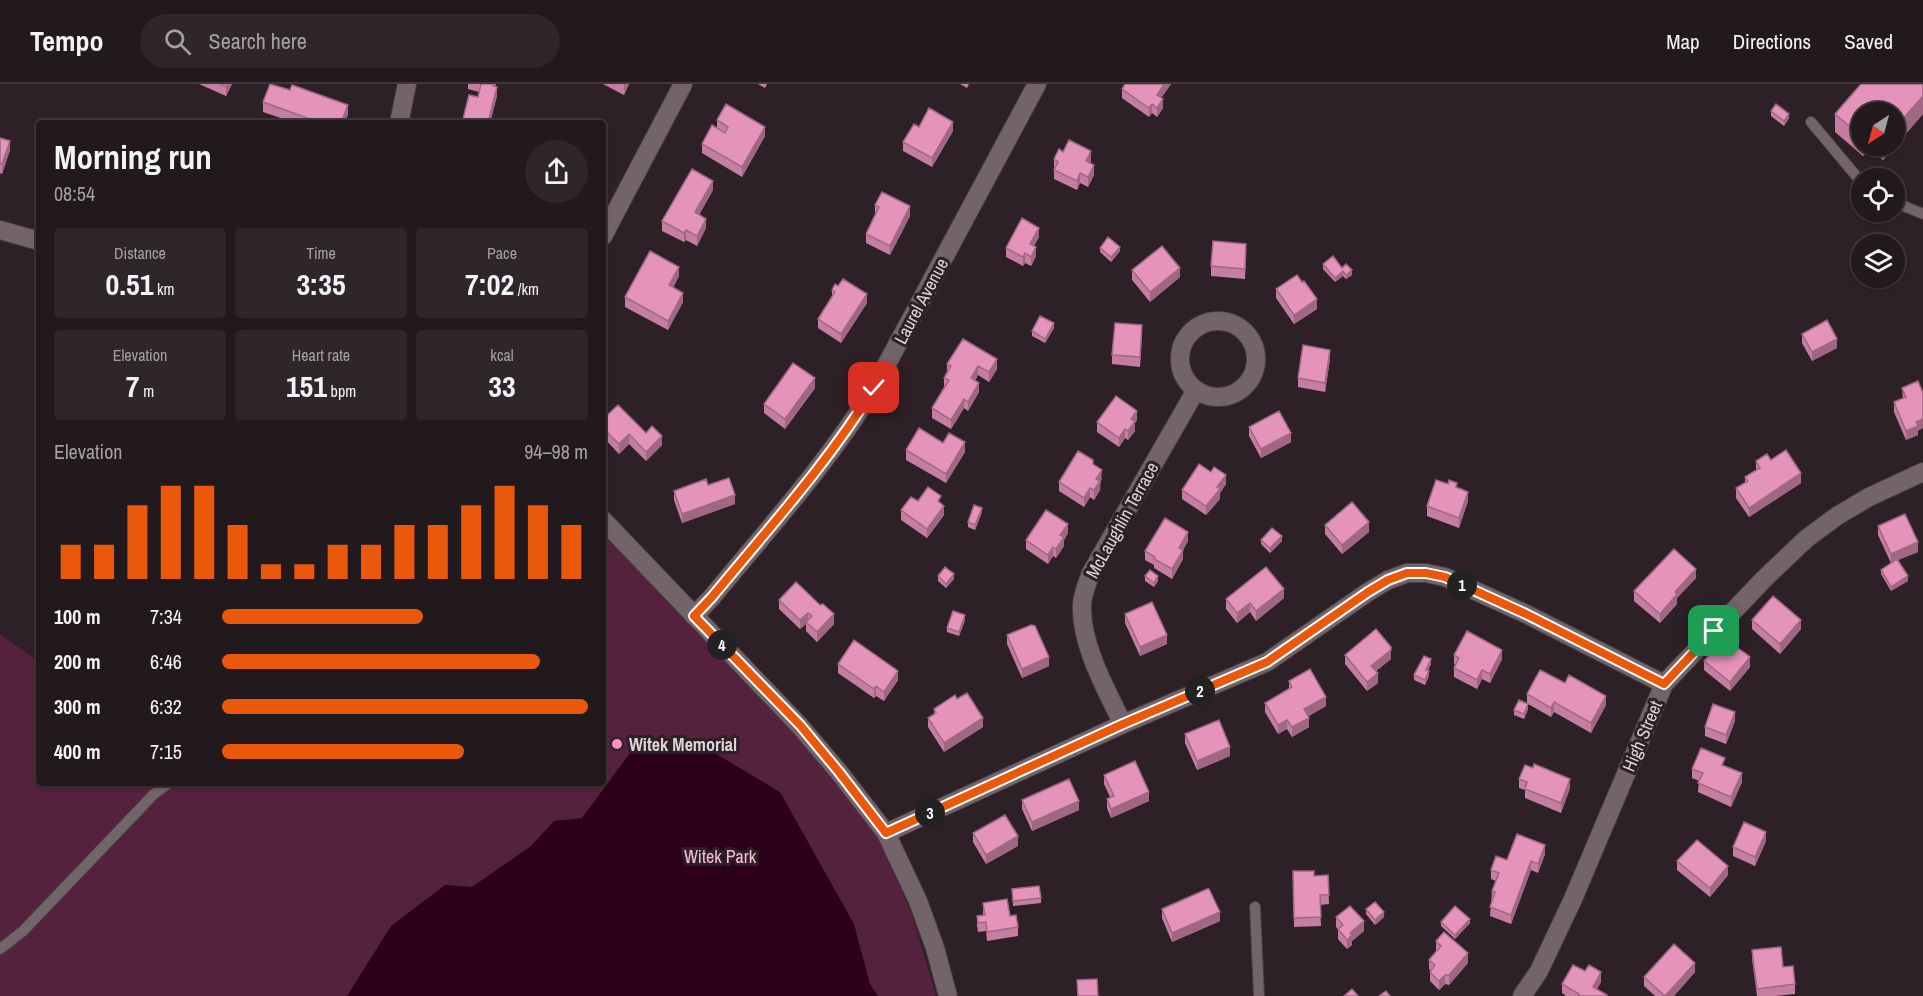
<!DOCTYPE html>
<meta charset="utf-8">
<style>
:root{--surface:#22191d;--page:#2e262a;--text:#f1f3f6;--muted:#a2a0a4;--line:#3f383b;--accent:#ea580c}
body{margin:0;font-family:"Archivo Narrow",sans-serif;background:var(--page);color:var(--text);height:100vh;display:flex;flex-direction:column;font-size:22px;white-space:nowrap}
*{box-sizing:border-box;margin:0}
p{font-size:20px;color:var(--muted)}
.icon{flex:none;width:33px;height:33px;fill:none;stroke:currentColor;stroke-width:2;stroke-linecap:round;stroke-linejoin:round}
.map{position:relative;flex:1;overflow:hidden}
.drawer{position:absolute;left:36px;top:36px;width:570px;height:666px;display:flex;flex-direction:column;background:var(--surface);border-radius:6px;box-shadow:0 2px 4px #0004,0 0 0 2px var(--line)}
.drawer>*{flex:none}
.needle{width:39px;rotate:216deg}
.tools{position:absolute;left:1851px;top:18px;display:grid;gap:12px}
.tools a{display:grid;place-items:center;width:54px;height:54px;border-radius:50%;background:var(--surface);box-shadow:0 2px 4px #0004,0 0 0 2px var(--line);font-size:30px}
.pin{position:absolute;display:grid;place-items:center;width:51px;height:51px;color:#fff;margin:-26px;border-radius:12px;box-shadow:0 3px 9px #0006}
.km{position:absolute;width:30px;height:30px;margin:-15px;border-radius:50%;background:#222;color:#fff;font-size:16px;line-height:30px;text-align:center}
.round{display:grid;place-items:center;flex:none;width:63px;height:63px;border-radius:32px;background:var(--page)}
.head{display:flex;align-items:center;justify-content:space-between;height:102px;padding:0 18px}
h1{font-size:33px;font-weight:800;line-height:45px}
.figures{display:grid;grid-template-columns:repeat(3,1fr);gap:9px;height:102px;padding:6px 18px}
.figures div{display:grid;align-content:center;border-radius:6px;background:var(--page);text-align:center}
.figures b{font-size:30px;font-weight:800}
.figures small{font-size:16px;font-weight:400}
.figures p{font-size:16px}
.chart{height:168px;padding:12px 18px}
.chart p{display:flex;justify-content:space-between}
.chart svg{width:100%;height:108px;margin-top:6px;stroke:var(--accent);stroke-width:6}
ul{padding:0 18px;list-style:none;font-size:20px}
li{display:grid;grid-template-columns:96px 72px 1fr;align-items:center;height:45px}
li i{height:15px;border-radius:8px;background:var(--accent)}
header{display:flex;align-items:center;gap:36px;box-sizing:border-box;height:84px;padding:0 30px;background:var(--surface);border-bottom:2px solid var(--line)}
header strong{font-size:28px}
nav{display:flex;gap:33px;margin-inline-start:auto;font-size:21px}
.search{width:420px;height:54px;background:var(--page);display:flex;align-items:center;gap:15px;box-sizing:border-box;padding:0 21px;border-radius:33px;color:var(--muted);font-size:22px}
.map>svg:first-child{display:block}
.green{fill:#54223d}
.water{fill:#2d001a}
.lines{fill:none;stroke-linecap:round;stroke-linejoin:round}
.lane-casing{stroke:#493f44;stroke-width:12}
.street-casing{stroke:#493f44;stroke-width:20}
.secondary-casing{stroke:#493f44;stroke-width:20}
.lane{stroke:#73646a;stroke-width:10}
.street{stroke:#73646a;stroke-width:18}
.secondary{stroke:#73646a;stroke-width:18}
.wall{fill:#c47ea1;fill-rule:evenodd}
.shaded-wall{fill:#a06783}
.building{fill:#e493bb;stroke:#a06783;stroke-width:1.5}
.route-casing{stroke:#fff;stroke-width:12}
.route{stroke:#ea580c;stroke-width:8}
.poi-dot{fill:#fb8fc6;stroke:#2d2127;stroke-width:2}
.labels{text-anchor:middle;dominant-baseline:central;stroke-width:6;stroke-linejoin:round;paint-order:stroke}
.street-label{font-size:18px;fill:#ddd4d8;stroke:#2d2127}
.poi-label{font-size:18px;font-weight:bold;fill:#ddd4d8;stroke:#2d2127;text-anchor:start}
.park-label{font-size:18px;fill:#fcbcda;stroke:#2d2127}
</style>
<header>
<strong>Tempo</strong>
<div class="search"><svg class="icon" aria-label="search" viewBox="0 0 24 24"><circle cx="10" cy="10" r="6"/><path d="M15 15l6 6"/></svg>Search here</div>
<nav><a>Map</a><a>Directions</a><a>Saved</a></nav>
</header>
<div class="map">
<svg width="1923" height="912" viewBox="0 0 1923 912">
<rect width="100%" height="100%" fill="#2d2127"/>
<!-- green -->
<path class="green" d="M603 449 808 658 880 757 912 830 936 912H0V550L39 578V699H603Z"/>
<!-- water -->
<path class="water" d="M633 665H708L780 708 854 840 870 900 878 912H347L391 842 445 801 472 803 531 762 554 737 582 734Z"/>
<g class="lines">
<defs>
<path id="lane" d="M1811 38 1857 93 1862 95
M1894 114 1906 123 1923 130
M1255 823 1259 912
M0 865 23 847 154 710 169 699"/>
<path id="street" d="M603 152 683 0
M1180 275a38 38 0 1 1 76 0a38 38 0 1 1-76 0Z
M694 532 712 513C768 445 828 379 874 304L1037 0
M1123 640C1106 606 1080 559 1082 520 1083 509 1087 499 1091 489L1196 306
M886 749 1123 640 1267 578 1368 508 1388 496 1407 489H1426L1445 493 1526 530 1664 600
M1522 912 1539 887 1573 815 1664 600 1764 495 1806 455 1837 432 1869 413 1923 388"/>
<path id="secondary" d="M399 39 407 0
M0 146 39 157
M603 436 799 641 839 688 886 749 918 817 935 864 948 912"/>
</defs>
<!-- lane casing -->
<use href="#lane" class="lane-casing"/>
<!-- street casing -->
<use href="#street" class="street-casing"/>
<!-- secondary casing -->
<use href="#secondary" class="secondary-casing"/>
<!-- lane -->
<use href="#lane" class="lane"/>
<!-- street -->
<use href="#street" class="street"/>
<!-- secondary -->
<use href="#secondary" class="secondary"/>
</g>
<!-- wall -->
<path class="wall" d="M199 0H232L226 12Z
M468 0H496L495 3 497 12 490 39H463V35L478 13 479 8 468 5Z
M603 0H629L624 11Z
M758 0H767L765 4Z
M960 0H969L967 4Z
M1171 0 1161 14 1163 24 1157 33 1152 29 1149 33 1122 14V5Z
M1861 0H1923V30L1883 76 1870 64 1863 72 1835 48V30ZM1862 28H1894V62H1862Z
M263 18 348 30 345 39H295L263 28Z
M1771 27 1789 34 1784 42 1771 32Z
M717 36 765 52 742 93 702 69V60L717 44Z
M919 43 953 47 932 83 903 67V58Z
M0 54 10 66 2 90 0 89Z
M1063 68 1091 77 1090 79 1094 91 1088 103 1080 99 1077 106 1054 95V75Z
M713 106 699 131 706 144 697 162 686 156 684 158 662 147V137Z
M875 121 910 132 890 171 866 159V150L875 130Z
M1039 153 1034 162 1036 172 1031 182 1025 179 1023 182 1006 173V164Z
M1100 164 1120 167 1111 178 1100 168Z
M1246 169 1245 195 1211 192V182Z
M1323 180 1342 184 1352 191 1346 195 1343 192 1335 198 1323 185Z
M1132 186 1180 193 1150 218 1132 196Z
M679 192 673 204 683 218 668 246 625 223V213Z
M1276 205 1317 225 1294 240 1276 214Z
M832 206 867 219 841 259 818 244V235L832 213Z
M1054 244 1045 259 1032 252V247Z
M1142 250 1140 283 1112 280V271Z
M1802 250 1837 264 1812 277 1802 259Z
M963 255 997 285 989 298 978 291 975 297 979 308 968 327 964 324 951 345 932 334V324L944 303V294L947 289V280Z
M1330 275 1325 308 1298 303V294Z
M815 304 785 345 764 329V320Z
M1902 304 1918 347V351L1906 356 1894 328V318L1903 315Z
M1137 336 1135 339V347L1128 356 1125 354 1119 363 1097 348V338Z
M1249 343 1291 358 1261 374 1249 352Z
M603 344 646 349 662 361 646 377 629 360 619 370 603 353Z
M943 359 965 368 946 399 906 376V366Z
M1756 377 1801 399 1749 433 1736 414V404L1745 399V393L1756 386Z
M1093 380 1102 395 1100 397V406L1094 416 1090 413 1084 423 1059 407V398Z
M1226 400 1220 409V415L1206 431 1182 415V406Z
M1457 404 1468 417 1459 444 1427 432V422Z
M674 407 735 420 682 439 674 416Z
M918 417 941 420 944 431 927 454 901 436V426Z
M982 428 975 446 968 443V438Z
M1325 441 1369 448 1342 470 1325 450Z
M1878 442 1918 468 1898 476 1908 497 1891 507 1881 490V486L1891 479 1878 451Z
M1068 449 1064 456V462L1056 474 1053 472 1048 480 1026 465V456Z
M1261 456 1282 457 1270 469 1261 460Z
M1188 457 1183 466V475L1172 495 1154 484V481L1145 476V467Z
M938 492 954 495 946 504 938 497Z
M1145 492 1158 497 1154 503 1145 497Z
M1696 494 1677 514V520L1660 539 1634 517V507Z
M1284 514 1256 537 1250 528 1237 539 1226 525V515Z
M779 516 834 540 817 558 806 547V540L800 545 779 525Z
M1125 530 1167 560 1140 572 1125 539Z
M965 536 959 552 947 548V544Z
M1752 536 1801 545 1780 570 1752 545Z
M1007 551 1049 582 1022 594 1007 560Z
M1391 563V575L1376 587 1378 599 1367 607 1345 580V571Z
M1454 571 1502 575 1490 599 1482 595 1477 605 1454 593V584L1456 581 1454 580Z
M1704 577 1750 583 1730 607 1704 586Z
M838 580 898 596 884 617 876 612 874 614 838 589Z
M1431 580 1428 587 1429 592 1425 601 1414 596V591Z
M1289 597 1326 622 1308 632 1309 643 1292 653 1287 645 1278 650 1265 628V619L1289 605Z
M1527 610 1606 621 1591 649 1554 628 1551 633 1528 620V625L1524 635 1514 631V626L1527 619Z
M957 615 983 643 944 668 928 643V634L934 630V625Z
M1735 637 1726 660 1705 652V643Z
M1185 650 1230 672 1197 686 1185 659Z
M1725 682 1742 698 1731 723 1698 708 1699 697 1692 694V685Z
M1104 691 1149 717 1111 734 1107 724V715L1110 713 1104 700Z
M1519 695 1570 704 1561 729 1525 714V706L1519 704Z
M1022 716 1079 726 1032 747 1022 725Z
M973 749 1018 762 986 780 973 758Z
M1766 757 1755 782 1733 772V763Z
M1545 770 1538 789 1531 786 1511 840 1490 832 1492 807 1496 797 1491 795V786L1507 776Z
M1677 777 1728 791 1710 813 1677 786Z
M1328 791 1329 820 1320 821 1321 842 1294 843 1293 797 1314 792Z
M1012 805 1041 814V819L1013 822Z
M983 819 1010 832 1018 843V852L987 857 986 847 978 848 977 841V832L983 831Z
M1162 825 1220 837 1172 858 1162 834Z
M1366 825 1384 833 1375 841 1366 830Z
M1336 833 1364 847 1352 857V861L1347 865 1338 855V845L1336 843Z
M1441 838 1470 839 1455 855 1441 842Z
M1436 857 1468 879 1449 901 1445 900 1439 906 1430 897V888L1431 887 1429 885V876L1436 867Z
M1752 866 1795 900V910L1776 912H1757L1752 875Z
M1695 888 1674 912H1655L1644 902V893Z
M1601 898 1597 905 1607 912H1566L1562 909V900Z"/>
<!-- shaded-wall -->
<path class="shaded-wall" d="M228 0H232L226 12V3Z
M624 0H629L624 11Z
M1164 0H1171L1157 20V11Z
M497 3V12L490 39H488Z
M1923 12V30L1883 76V62H1894V45Z
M1163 15V24L1157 33V24Z
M1152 20V29L1149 33V24Z
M348 21V30L345 39H341Z
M1789 30V34L1784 42V37Z
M953 38V47L932 83V74Z
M765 43V52L742 93V83Z
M10 57V66L2 90V80Z
M1863 62H1870V64L1863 72Z
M1091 67V77L1086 87V77Z
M1094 81V91L1088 103V93Z
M1080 89V99L1077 106V97Z
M713 97V106L695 138V128Z
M910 122V132L890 171V162Z
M706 135V144L697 162V152Z
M1039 144V153L1030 169V160Z
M686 146V156L684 158V149Z
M1036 163V172L1031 182V173Z
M1120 163V167L1111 178V173Z
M1025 169V179L1023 182V173Z
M679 183V192L669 211V201Z
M1180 184V193L1150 218V208Z
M1352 186V191L1346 195V191Z
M1343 187V192L1335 198V194Z
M683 209V218L668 246V237Z
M867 210V219L841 259V250Z
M1317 215V225L1294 240V231Z
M1054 239V244L1045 259V255Z
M1837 255V264L1812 277V268Z
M1330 266V275L1325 308V299Z
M997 275V285L989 298V288Z
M978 282V291L971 303V294Z
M815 294V304L785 345V335Z
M979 299V308L968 327V318Z
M964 315V324L951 345V336Z
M1137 327V336L1135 339V347L1128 356V347L1131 335Z
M1923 335V344L1918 347V351L1906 356V347L1916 338Z
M1125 345V354L1119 363V354Z
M1291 349V358L1261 374V365Z
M629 350V360L619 370V360Z
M662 352V361L646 377V368Z
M965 358V368L946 399V390Z
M1102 386 1100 406 1094 416V406L1096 395Z
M1801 389V399L1749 433V424Z
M1226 391V400L1220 409V415L1206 431V422Z
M1090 404V413L1084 423V414Z
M1468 408V417L1459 444V434Z
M735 411V420L682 439V430Z
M944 422V431L927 454V445Z
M982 424V428L975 446V441Z
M1369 438V448L1342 470V461Z
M1068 440V449L1064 456V462L1056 474V465L1060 451Z
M1188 448V457L1183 466V475L1172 495V485L1179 464Z
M1282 452V457L1270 469V464Z
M1918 458V468L1891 479V470Z
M1053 463V472L1048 480V471Z
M1696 485V494L1677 514V520L1660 539V530L1675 508Z
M954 490V495L946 504V500Z
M1158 492V497L1154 503V499Z
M1908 492V497L1891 507V503Z
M1284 505V514L1256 537V527Z
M1250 519V528L1237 539V529Z
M808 529V538H806V540L800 545V536Z
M834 530V540L817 558V548Z
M965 531V536L959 552V548Z
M1801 536V545L1780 570V560Z
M1167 551V560L1140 572V563Z
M1391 566V575L1371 591V582Z
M1502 566V575L1490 599V590Z
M1049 573V582L1022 594V585Z
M1750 573V583L1730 607V598Z
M1431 575V580L1426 590V586Z
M1482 586V595L1477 605V596Z
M898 587V596L884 617V608Z
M1429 587V592L1425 601V596Z
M1378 589V599L1367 607V598Z
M876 602V612L874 614V605Z
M1606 612V621L1591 649V639Z
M1326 613V622L1304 635V625Z
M1554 618V628L1551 633V624Z
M1528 620V625L1524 635V630Z
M1735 628V637L1726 660V651Z
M983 634V643L944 668V659Z
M1309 634V643L1292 653V643Z
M1287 636V645L1278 650V641Z
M1230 663V672L1197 686V677Z
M1742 689V698L1731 723V713Z
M1570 695V704L1561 729V719Z
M1149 708V717L1111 734V725Z
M1079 717V726L1032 747V738Z
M1766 748V757L1755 782V773Z
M1018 752V762L986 780V771Z
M1545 761V770L1538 789V780Z
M1531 777V786L1511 840V831Z
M1728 782V791L1710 813V804Z
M1220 828V837L1172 858V849Z
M1384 828V833L1375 841V836Z
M1470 835V839L1455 855V851Z
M1364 837V847L1352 857V861L1347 865V856L1350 849Z
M1468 869V879L1449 901V891Z
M1695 879V888L1674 912H1666Z
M1601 888V898L1593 912V903Z
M1445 891V900L1439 906V897Z"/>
<!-- building -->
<path class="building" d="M220 0H228L226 3Z
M270 0 290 6 292 1 348 21 341 39H321L263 18Z
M481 0H493V2L497 3 488 39H477L463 35 469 11 478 13Z
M1125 0H1164L1157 11 1163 15 1157 24 1152 20 1149 24 1122 5Z
M1861 0H1923V12L1894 45V28H1862V53L1835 30Z
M726 20 765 43 742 83 702 60 712 41 725 49 728 43 717 36Z
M1776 20 1789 30 1784 37 1771 27Z
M929 24 953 38 932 74 903 58 914 40 919 43Z
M0 54 10 57 2 80H0Z
M1069 56 1091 67 1086 77 1094 81 1088 93 1080 89 1077 97 1054 86 1058 78 1054 75 1059 65 1063 68Z
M692 85 713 97 695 128 706 135 697 152 686 146 684 149 662 137Z
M882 108 910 122 890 162 866 150 879 123 875 121Z
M1022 134 1039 144 1030 160 1036 163 1031 173 1025 169 1023 173 1006 164Z
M1108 153 1120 163 1111 173 1100 164Z
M1213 157 1246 160 1245 185 1211 182Z
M1162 162 1180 184 1150 208 1132 186Z
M650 167 679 183 669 201 683 209 668 237 625 213Z
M1333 172 1342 184 1346 180 1352 186 1346 191 1343 187 1335 194 1323 180Z
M1297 191 1302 198 1304 197 1317 215 1294 231 1276 205Z
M843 195 867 210 841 250 818 235 835 208 832 206 835 200 838 202Z
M1040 232 1054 239 1045 255 1032 247Z
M1827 236 1837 255 1812 268 1802 250Z
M1115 239 1142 241 1140 273 1112 271Z
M963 255 997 275 989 288 978 282 971 294 979 299 968 318 964 315 951 336 932 324 949 296 944 294 951 282 947 280Z
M1303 261 1330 266 1325 299 1298 294Z
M793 279 815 294 785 335 764 320Z
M1918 297 1923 309V335L1916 338 1918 342 1906 347 1894 318 1906 313 1902 304Z
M1116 312 1137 327 1131 335 1135 337 1128 347 1125 345 1119 354 1097 338Z
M618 321 646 349 652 342 662 352 646 368 629 350 619 360 603 344V335Z
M1279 327 1291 349 1261 365 1249 343Z
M919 344 943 359 949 349 965 358 946 390 906 366Z
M1786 366 1801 389 1749 424 1736 404 1748 397 1745 393 1760 384 1756 377 1767 370 1771 376Z
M1078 367 1093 376V380L1102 386 1096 395 1100 397 1094 406 1090 404 1084 414 1059 398Z
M1199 380 1211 388 1214 383 1226 391 1217 403 1220 405 1206 422 1182 406Z
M729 394 735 411 682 430 674 407 706 395 708 401Z
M1436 396 1448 400 1449 396 1457 399 1456 403 1468 408 1459 434 1427 422Z
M928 403 941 412 938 417 944 422 927 445 901 426 911 413 918 417Z
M1352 418 1369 438 1342 461 1325 441Z
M974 421 982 424 975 441 968 438Z
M1046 426 1068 440 1060 451 1064 453 1056 465 1053 463 1048 471 1026 456Z
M1905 430 1918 458 1891 470 1878 442Z
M1165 434 1188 448 1179 464 1183 466 1172 485 1154 475 1155 473 1145 467Z
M1272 444 1282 452 1270 464 1261 456Z
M1674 465 1696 485 1675 508 1677 510 1660 530 1634 507Z
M1897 475 1908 492 1891 503 1881 486Z
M945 483 954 490 946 500 938 492Z
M1266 483 1284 505 1256 527 1250 519 1237 529 1226 515Z
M1150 486 1158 492 1154 499 1145 492Z
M796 498 820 521 823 520 834 530 817 548 806 538 812 532 808 529 800 536 779 516Z
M1773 512 1801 536 1780 560 1752 536Z
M1152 518 1167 551 1140 563 1125 530Z
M953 527 965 531 959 548 947 544Z
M1031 541 1035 542 1049 573 1022 585 1007 551Z
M1376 545 1391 563V566L1371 582 1378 589 1367 598 1345 571Z
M1467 547 1502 566 1490 590 1482 586 1477 596 1454 584 1459 574 1454 571Z
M854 556 898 587 884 608 876 602 874 605 838 580Z
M1721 557 1728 562 1725 566 1732 571 1738 564 1750 573 1730 598 1704 577Z
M1424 572 1431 575 1426 586 1429 587 1425 596 1414 591Z
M1310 585 1326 613 1304 625 1309 634 1292 643 1287 636 1278 641 1265 619 1292 603 1289 597Z
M1540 586 1565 599 1569 591 1606 612 1591 639 1554 618 1551 624 1527 610Z
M967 609 983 634 944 659 928 634 936 629 934 625 955 611 957 615Z
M1519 616 1528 620 1524 630 1514 626Z
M1713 620 1735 628 1726 651 1705 643Z
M1219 636 1230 663 1197 677 1185 650Z
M1701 664 1725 674 1722 681 1742 689 1731 713 1698 699 1703 689 1692 685Z
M1135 677 1149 708 1111 725 1107 715 1114 712 1104 691Z
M1534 680 1570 695 1561 719 1525 705 1527 698 1519 695 1525 681 1533 684Z
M1069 695 1079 717 1032 738 1022 716Z
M1005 731 1018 752 986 771 973 749Z
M1744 738 1766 748 1755 773 1733 763Z
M1517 750 1545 761 1538 780 1531 777 1511 831 1490 823 1495 808 1492 807 1499 789 1491 786 1496 772 1507 776Z
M1697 756 1728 782 1710 804 1677 777Z
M1293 787H1314V792L1328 791 1329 811H1320L1321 833 1294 834Z
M1039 802 1041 814 1013 817 1012 805Z
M1207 805H1209L1220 828 1172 849 1162 825Z
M1007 815 1010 832 1016 831 1018 843 987 848 986 838 978 839 977 832 985 831 983 819Z
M1375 818 1384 828 1375 836 1366 825Z
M1350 822 1364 837 1350 849 1352 851 1347 856 1338 845 1343 841 1336 833Z
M1455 822 1470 835 1455 851 1441 838Z
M1444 848 1468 869 1449 891H1445L1439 897 1430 888 1435 881 1429 876 1441 862 1436 857Z
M1674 860 1695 879 1665 912 1644 893Z
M1781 863 1783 883 1793 882 1795 900 1757 905 1752 866Z
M1573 881 1585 887 1589 881 1601 888 1593 903 1607 911V912H1578L1579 910 1562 900Z
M1097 895 1098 912H1078L1077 896Z
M1352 905 1358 912H1344Z
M1386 907 1390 912H1379Z"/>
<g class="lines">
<defs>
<path id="route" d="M874 304C828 379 768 445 712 513L694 532 800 641 839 688 886 749 1123 640 1267 578 1368 508 1388 496 1407 489H1426L1445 493 1526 530 1664 600 1714 547"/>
</defs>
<!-- route casing -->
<use href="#route" class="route-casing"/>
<!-- route -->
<use href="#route" class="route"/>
</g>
<!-- markers -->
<circle class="poi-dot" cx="617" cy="660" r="6"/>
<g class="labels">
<!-- street labels -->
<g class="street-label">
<text transform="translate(921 217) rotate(-62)">Laurel Avenue</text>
<text transform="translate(1122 436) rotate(-61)">McLaughlin Terrace</text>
<text transform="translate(1642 652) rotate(-67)">High Street</text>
</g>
<!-- poi labels -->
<g class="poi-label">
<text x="629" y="660">Witek Memorial</text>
</g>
<!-- park labels -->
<g class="park-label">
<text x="720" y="772">Witek Park</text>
</g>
</g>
</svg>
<div class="tools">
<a><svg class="needle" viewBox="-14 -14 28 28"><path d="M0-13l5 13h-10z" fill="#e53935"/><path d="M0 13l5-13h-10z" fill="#a2a0a4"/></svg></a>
<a><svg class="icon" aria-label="locate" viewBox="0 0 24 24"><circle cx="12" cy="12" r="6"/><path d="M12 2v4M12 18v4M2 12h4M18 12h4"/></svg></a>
<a><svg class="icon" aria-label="layers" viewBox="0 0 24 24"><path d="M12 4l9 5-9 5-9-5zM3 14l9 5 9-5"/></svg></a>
</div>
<div class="pin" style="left:1714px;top:547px;background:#1e9e55"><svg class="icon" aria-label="arrive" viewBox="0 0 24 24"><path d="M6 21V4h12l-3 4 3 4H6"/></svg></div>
<div class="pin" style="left:874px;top:304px;background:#d93025"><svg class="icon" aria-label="check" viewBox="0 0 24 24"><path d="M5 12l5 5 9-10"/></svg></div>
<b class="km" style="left:1462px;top:501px">1</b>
<b class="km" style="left:1200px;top:607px">2</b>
<b class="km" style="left:930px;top:729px">3</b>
<b class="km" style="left:722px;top:561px">4</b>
<section class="drawer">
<div class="head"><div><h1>Morning run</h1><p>08:54</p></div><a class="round"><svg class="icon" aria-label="share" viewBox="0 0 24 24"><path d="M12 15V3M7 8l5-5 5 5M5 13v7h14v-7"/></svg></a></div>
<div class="figures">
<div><p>Distance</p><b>0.51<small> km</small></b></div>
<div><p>Time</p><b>3:35</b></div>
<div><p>Pace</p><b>7:02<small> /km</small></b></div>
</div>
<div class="figures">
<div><p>Elevation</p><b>7<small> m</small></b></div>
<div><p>Heart rate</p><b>151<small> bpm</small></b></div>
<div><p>kcal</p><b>33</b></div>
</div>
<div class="chart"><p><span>Elevation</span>94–98 m</p>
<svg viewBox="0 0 160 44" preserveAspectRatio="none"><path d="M5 44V30M15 44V30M25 44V14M35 44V6M45 44V6M55 44V22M65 44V38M75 44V38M85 44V30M95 44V30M105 44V22M115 44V22M125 44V14M135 44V6M145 44V14M155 44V22"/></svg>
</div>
<ul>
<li><b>100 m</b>7:34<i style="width:55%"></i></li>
<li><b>200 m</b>6:46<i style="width:87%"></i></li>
<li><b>300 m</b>6:32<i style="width:100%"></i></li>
<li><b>400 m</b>7:15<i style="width:66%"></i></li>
</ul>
</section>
</div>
